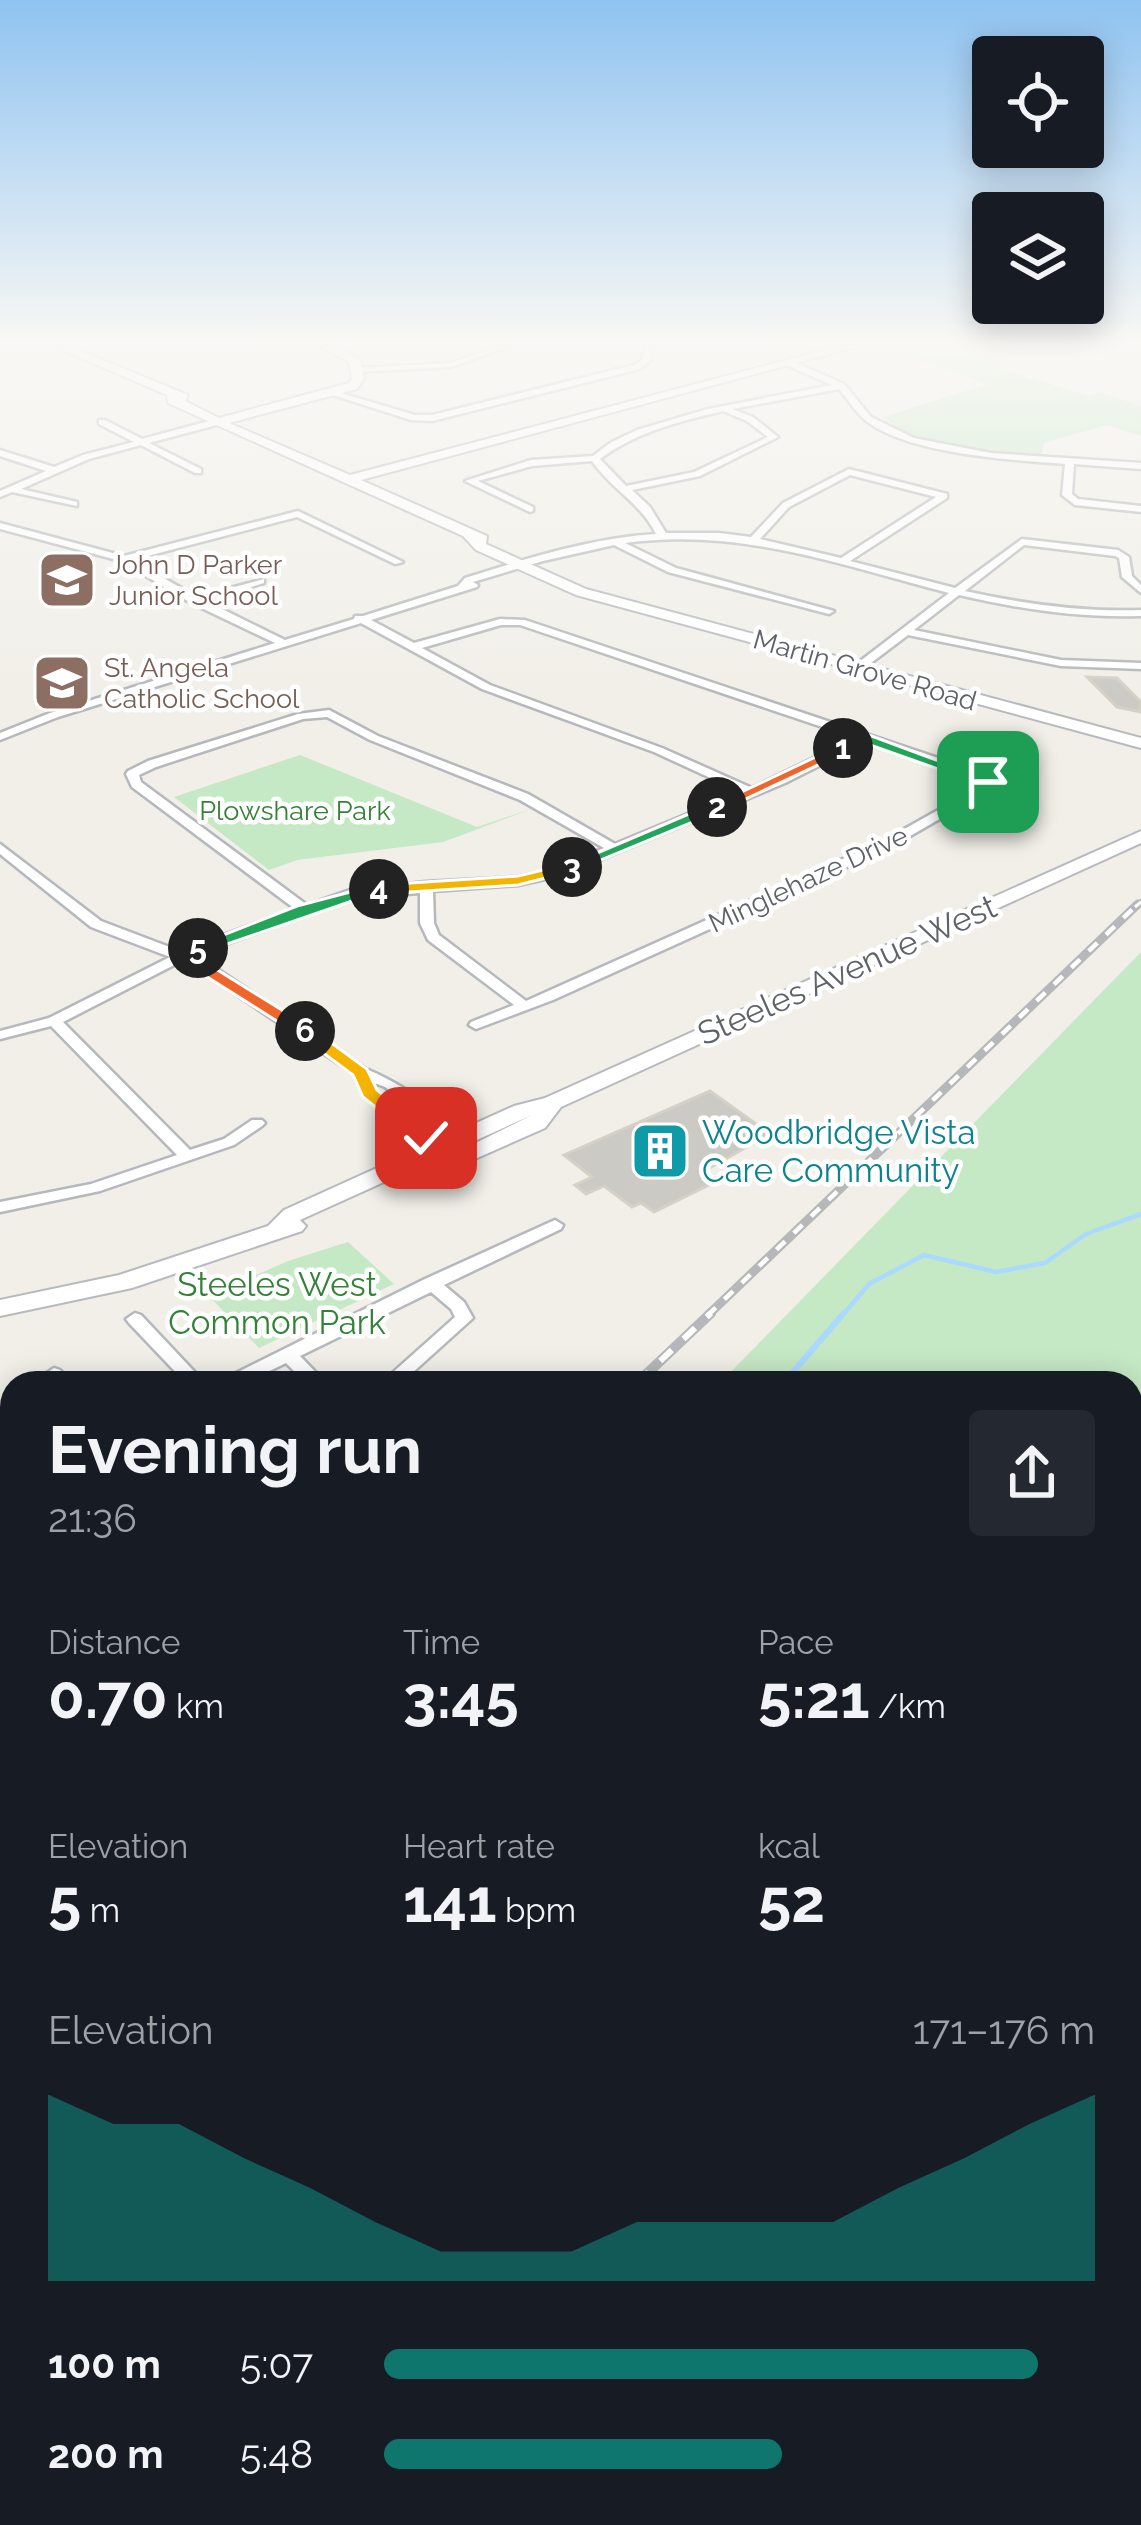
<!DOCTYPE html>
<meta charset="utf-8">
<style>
:root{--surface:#171b24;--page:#242831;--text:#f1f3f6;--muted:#9ea1a6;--accent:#0f766e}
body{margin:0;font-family:Raleway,sans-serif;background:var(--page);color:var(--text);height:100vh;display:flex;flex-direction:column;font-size:45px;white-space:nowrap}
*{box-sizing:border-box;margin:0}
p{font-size:39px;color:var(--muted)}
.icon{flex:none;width:66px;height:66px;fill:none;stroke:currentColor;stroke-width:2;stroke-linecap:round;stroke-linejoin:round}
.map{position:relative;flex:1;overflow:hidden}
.panel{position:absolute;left:0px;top:1371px;width:1143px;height:1155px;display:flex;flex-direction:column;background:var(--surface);border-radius:36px 36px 0 0;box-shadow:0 6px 30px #0003}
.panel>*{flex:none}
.fabs{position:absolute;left:972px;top:36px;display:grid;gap:24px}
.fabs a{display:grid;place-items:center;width:132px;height:132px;border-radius:12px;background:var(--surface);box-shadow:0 6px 30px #0003;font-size:60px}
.pin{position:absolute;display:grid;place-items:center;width:102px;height:102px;color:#fff;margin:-51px;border-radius:24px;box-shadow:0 6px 18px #0006}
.km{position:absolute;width:60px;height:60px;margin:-30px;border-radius:50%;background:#222;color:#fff;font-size:33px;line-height:60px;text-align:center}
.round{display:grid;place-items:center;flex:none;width:126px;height:126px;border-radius:12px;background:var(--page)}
.summary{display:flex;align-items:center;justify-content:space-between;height:204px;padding:0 48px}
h1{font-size:66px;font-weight:700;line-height:90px}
.stats{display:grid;grid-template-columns:repeat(3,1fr);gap:18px;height:204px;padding:12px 48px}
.stats div{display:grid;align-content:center}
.stats b{font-size:60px;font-weight:700}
.stats small{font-size:33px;font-weight:400}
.stats p{font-size:33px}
.chart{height:336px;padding:24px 48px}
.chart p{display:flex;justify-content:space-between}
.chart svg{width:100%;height:216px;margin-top:12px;fill:var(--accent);opacity:.7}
ul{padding:0 48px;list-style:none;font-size:39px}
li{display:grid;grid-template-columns:192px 144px 1fr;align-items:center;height:90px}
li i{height:30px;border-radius:15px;background:var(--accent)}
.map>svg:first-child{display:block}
.green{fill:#c5e8c5}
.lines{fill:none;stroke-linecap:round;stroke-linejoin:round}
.stream-far2{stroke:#aadaff;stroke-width:4.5}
.stream-far1{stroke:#aadaff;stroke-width:6}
.stream{stroke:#aadaff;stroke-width:8}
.building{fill:#cccac5;stroke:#d6d1c6;stroke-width:3}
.street-casing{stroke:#b5b8bc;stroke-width:5}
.secondary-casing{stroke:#b6babf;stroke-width:4}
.highway-casing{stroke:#f9ab00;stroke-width:4}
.street{fill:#fff;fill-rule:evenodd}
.secondary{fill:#fff;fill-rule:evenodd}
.highway{fill:#fde293;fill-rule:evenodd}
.rail-far3-casing{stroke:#b6b7b8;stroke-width:6}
.rail-far2-casing{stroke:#b6b7b8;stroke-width:9}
.rail-far1-casing{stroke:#b6b7b8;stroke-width:10}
.rail-casing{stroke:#b6b7b8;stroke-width:12}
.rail-far3{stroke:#fff;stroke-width:3;stroke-dasharray:8;stroke-linecap:butt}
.rail-far2{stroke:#fff;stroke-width:4.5;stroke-dasharray:12;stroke-linecap:butt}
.rail-far1{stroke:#fff;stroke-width:6;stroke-dasharray:16;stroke-linecap:butt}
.rail{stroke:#fff;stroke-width:8;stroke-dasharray:21;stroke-linecap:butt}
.split-1{fill:#22a559;stroke:#fff;stroke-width:3}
.split-2{fill:#f0652b;stroke:#fff;stroke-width:3}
.split-3{fill:#22a559;stroke:#fff;stroke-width:3}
.split-4{fill:#f5b400;stroke:#fff;stroke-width:3}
.split-5{fill:#22a559;stroke:#fff;stroke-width:3}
.split-6{fill:#f0652b;stroke:#fff;stroke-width:3}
.split-7{fill:#f5b400;stroke:#fff;stroke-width:3}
.labels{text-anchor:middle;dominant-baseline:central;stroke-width:9;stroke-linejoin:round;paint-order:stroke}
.far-education-label{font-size:27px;fill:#785e54;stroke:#fff;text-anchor:start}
.far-street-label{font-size:27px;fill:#5f6368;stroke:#fff}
.far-park-label{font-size:27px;fill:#348238;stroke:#fff}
.street-label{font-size:33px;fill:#5f6368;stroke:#fff}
.culture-label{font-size:33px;fill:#0d838f;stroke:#fff;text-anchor:start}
.park-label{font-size:33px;fill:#348238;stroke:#fff}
</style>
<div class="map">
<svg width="1141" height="2525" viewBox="0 0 1141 2525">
<rect width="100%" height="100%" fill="#f1efe8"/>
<!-- green -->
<path class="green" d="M878 346H955L1005 362 995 367 1089 396 1100 392 1141 406V436L1107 425 1044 443 1041 457C988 452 925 452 883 417L988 384Z
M300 755 477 827 534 808 443 842 297 860 269 870 174 797Z
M1141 952V1962L1131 1974V1383H720Z
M348 1242 394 1284 259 1348 209 1296 288 1261Z
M12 2127V2514H547L540 2525H0V2137Z"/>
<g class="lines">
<!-- stream-far2 -->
<path class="stream-far2" d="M842 1316 869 1284 924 1255 996 1272 1045 1263 1086 1234 1141 1214"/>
<!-- stream-far1 -->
<path class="stream-far1" d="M794 1383 793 1372 844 1313"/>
<!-- stream -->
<path class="stream" d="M0 2258 12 2255"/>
</g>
<!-- building -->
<path class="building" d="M1087 677 1117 678 1141 702V712L1117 707Z
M710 1091 770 1134 704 1171 717 1181 654 1212 641 1203 632 1207 604 1186 586 1194 575 1185 592 1177 564 1155Z"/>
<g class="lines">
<defs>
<path id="street" d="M500 346H511L451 367 358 372 354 370 358 368 450 363Z
M645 346H653L650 361 640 369 432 421 411 420 330 394 337 392 415 415H432L634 365 642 360Z
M786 361H792L844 384 871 417 914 438 991 453 1141 463V469L1074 464 1072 494 1078 499 1141 506V512L1075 505 1062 495 1065 464C1013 460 902 454 863 418 854 410 847 398 839 389L732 409 753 417 778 437 700 476 632 490 650 507 666 533H719L751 537 783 503 849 469 947 494V498L850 561 955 588 1022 539 1118 550 1129 557 1132 576 1141 585V593L1122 577 1119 558 1115 556 1024 545 965 591C1024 604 1081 612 1141 610V616C1078 618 1020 609 959 595L914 630 1061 660 1141 663V669L1061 666 908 635 863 669H855V665L949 593C841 565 739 527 625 543L676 568 834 611 829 614 668 572 614 545 543 561 473 582 478 585 477 587 371 620 414 643 500 619 525 620 980 772 995 787 891 847 553 1000 476 1029 469 1025 471 1022 514 1005 428 940 420 923V893L352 898 193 956 204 960 366 1069C393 1080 430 1102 449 1124 456 1132 455 1141 462 1149L459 1152H449L421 1141 364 1096 354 1074 194 966 182 961 63 1022 190 1150 224 1139 252 1120H262L265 1123 262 1126 234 1145 100 1191 0 1212V1202L91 1184 177 1155 51 1026 0 1039V1031L49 1018 170 957 91 927 0 854V844L101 921 180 951 295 909 132 787 126 774 128 771 148 761 298 714 329 710 378 736 528 794 615 844 741 792 654 752 482 689 361 623 58 717 0 740V733L50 713 275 643 191 603 121 561 0 529V523L124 556 298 511 403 562 395 564 297 517 132 560 197 597 264 579V583L206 601 285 640 354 619 355 616H363L458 586 465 578C528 558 591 538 656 534 641 503 611 489 592 461L532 466 478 481 533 507V511L530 512 465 481 531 460 593 456 610 443 637 430 708 409 832 385 786 365ZM723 411 747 421 768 437 694 472 626 486 600 459C636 432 680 421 723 411ZM850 475 936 497 841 558 760 539 789 507ZM501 625H520L855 738 752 788 662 748 490 685 422 648ZM327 717 370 740 520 800 604 848 554 869 518 877 426 882 350 890 307 905 141 782 139 775 156 767 303 719ZM866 742 972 778 981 786 883 841 526 1001 439 935 434 923 433 891 518 885 563 875 785 783ZM372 1082 385 1087 439 1131 440 1138 431 1135 376 1091Z
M217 419 220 420V424L149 443 201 469V473H195L141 445 89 459 21 489 77 502V506L12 492 0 497V491L46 471 0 456V450L54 467 83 455 134 442 99 424V420H105L142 439Z
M555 1220 563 1225 561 1229 444 1285 464 1302 473 1318 401 1383H381L455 1317 451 1309 431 1292 300 1356 326 1383H306L286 1363 245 1383H221L224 1379 425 1279Z
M135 1313 141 1315 205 1383H186L129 1323 126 1319Z
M54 1368 60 1370 71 1383H52L45 1374Z
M0 1443C14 1448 12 1459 12 1472 0 1467 0 1456 0 1443Z
M12 1483V1498L0 1503V1488Z
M0 1613C15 1618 12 1631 12 1645 0 1640 0 1627 0 1613Z
M12 1695V1715L0 1721V1701Z"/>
<path id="secondary" d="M53 346H69L188 395 185 401 219 418 349 383 352 379 349 362 320 346H335L360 360 364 379 357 389 229 423 350 475 840 346H859L361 480 487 536 486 544 586 589 1141 738V748L576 595 476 550 463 536 168 403 167 395Z
M1141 831V843L561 1107 545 1128 450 1170 442 1172 431 1165 532 1115 300 1220 306 1226 302 1231 132 1288 0 1316V1300L119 1275 268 1226 284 1210 514 1106 545 1098Z"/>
<path id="highway" d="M1141 2070V2122L1131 2126V2074Z
M1141 2358V2421L1131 2425V2363Z
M838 2514H892L887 2525H833Z
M1034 2514H1088L1083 2525H1029Z"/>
</defs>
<!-- street casing -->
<use href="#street" class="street-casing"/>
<!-- secondary casing -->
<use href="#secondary" class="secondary-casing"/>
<!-- highway casing -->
<use href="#highway" class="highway-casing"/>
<!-- street -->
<use href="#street" class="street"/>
<!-- secondary -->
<use href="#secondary" class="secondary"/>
<!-- highway -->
<use href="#highway" class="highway"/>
<defs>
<path id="rail-far3" d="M1135 907 1141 902"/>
<path id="rail-far2" d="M707 1316 1138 904"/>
<path id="rail-far1" d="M637 1383 711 1313"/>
<path id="rail" d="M0 2011 12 2000"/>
</defs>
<!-- rail-far3 casing -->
<use href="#rail-far3" class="rail-far3-casing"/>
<!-- rail-far2 casing -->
<use href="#rail-far2" class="rail-far2-casing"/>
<!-- rail-far1 casing -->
<use href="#rail-far1" class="rail-far1-casing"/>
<!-- rail casing -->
<use href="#rail" class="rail-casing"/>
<!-- rail-far3 -->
<use href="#rail-far3" class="rail-far3"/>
<!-- rail-far2 -->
<use href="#rail-far2" class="rail-far2"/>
<!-- rail-far1 -->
<use href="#rail-far1" class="rail-far1"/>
<!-- rail -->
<use href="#rail" class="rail"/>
</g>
<!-- sky -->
<linearGradient id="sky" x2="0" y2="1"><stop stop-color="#8fc3f1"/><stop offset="0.49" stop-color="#f9f8f5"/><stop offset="1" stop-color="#f9f8f5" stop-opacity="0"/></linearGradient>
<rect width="1141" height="699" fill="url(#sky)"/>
<!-- split-1 -->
<path class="split-1" d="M859 735H869L995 782 983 785 865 743 843 753 836 748Z"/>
<!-- split-2 -->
<path class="split-2" d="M843 744 848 751 722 810 710 807Z"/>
<!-- split-3 -->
<path class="split-3" d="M717 802 722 810 577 870 564 867Z"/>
<!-- split-4 -->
<path class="split-4" d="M572 863 577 864V870L518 885 379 894 371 889 379 885 518 876Z"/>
<!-- split-5 -->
<path class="split-5" d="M373 886 387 889 204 952 190 948 297 906Z"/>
<!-- split-6 -->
<path class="split-6" d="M192 945H204V952L195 956 311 1028V1035H299L177 958V951Z"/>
<!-- split-7 -->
<path class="split-7" d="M299 1028H311L367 1069 377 1090 432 1134V1142H419L363 1097 353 1075 299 1035Z"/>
<!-- icons -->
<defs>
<symbol id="school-square" viewBox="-11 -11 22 22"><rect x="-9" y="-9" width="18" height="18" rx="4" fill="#8d6e63" stroke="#fff"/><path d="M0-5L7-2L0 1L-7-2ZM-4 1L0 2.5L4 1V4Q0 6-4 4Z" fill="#fff"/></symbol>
<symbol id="building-square" viewBox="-11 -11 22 22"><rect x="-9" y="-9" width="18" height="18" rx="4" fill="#0f9aa8" stroke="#fff"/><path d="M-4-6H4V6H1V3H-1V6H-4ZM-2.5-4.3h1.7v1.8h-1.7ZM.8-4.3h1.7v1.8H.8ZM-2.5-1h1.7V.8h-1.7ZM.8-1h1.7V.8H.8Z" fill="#fff"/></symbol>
</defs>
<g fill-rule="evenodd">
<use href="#school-square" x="34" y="547" width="66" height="66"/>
<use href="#school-square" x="29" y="650" width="66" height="66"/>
<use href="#building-square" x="627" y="1118" width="66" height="66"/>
</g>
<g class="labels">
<!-- far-education labels -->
<g class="far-education-label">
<text x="109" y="564">John D Parker<tspan x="109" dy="31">Junior School</tspan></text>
<text x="104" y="667">St. Angela<tspan x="104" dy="31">Catholic School</tspan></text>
</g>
<!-- far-street labels -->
<g class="far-street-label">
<text transform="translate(865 670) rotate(16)">Martin Grove Road</text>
<text transform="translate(808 879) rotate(-25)">Minglehaze Drive</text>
</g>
<!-- far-park labels -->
<g class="far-park-label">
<text x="295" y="810">Plowshare Park</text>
</g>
<!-- street labels -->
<g class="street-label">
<text transform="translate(847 970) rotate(-24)">Steeles Avenue West</text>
</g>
<!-- culture labels -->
<g class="culture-label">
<text x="702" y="1132">Woodbridge Vista<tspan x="702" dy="38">Care Community</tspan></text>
</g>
<!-- park labels -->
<g class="park-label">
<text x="277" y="1284">Steeles West<tspan x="277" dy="38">Common Park</tspan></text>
</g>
</g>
</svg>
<div class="fabs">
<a><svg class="icon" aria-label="locate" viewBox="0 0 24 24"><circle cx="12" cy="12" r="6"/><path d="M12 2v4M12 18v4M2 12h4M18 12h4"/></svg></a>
<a><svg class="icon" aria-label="layers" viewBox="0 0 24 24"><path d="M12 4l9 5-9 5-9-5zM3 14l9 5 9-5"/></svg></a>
</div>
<div class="pin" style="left:988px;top:782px;background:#1e9e55"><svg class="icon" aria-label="arrive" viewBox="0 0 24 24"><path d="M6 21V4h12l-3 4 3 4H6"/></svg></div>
<div class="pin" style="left:426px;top:1138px;background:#d93025"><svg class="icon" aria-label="check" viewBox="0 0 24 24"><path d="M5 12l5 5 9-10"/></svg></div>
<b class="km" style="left:843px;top:748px">1</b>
<b class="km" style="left:717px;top:807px">2</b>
<b class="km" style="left:572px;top:867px">3</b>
<b class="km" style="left:379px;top:889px">4</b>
<b class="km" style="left:198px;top:948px">5</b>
<b class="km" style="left:305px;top:1031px">6</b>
<section class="panel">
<div class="summary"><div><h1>Evening run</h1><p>21:36</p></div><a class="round"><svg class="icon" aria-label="share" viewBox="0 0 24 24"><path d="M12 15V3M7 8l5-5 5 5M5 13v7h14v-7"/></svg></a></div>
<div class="stats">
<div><p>Distance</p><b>0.70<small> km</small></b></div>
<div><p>Time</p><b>3:45</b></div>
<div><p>Pace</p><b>5:21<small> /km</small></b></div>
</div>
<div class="stats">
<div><p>Elevation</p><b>5<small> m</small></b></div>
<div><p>Heart rate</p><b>141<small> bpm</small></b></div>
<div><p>kcal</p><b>52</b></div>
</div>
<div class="chart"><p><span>Elevation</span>171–176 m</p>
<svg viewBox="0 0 160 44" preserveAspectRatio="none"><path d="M0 44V6L10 12L20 12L30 19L40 25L50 32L60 38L70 38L80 38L90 32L100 32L110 32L120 32L130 25L140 19L150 12L160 6V44z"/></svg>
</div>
<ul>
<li><b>100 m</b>5:07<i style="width:92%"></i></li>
<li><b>200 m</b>5:48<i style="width:56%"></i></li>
</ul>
</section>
</div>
